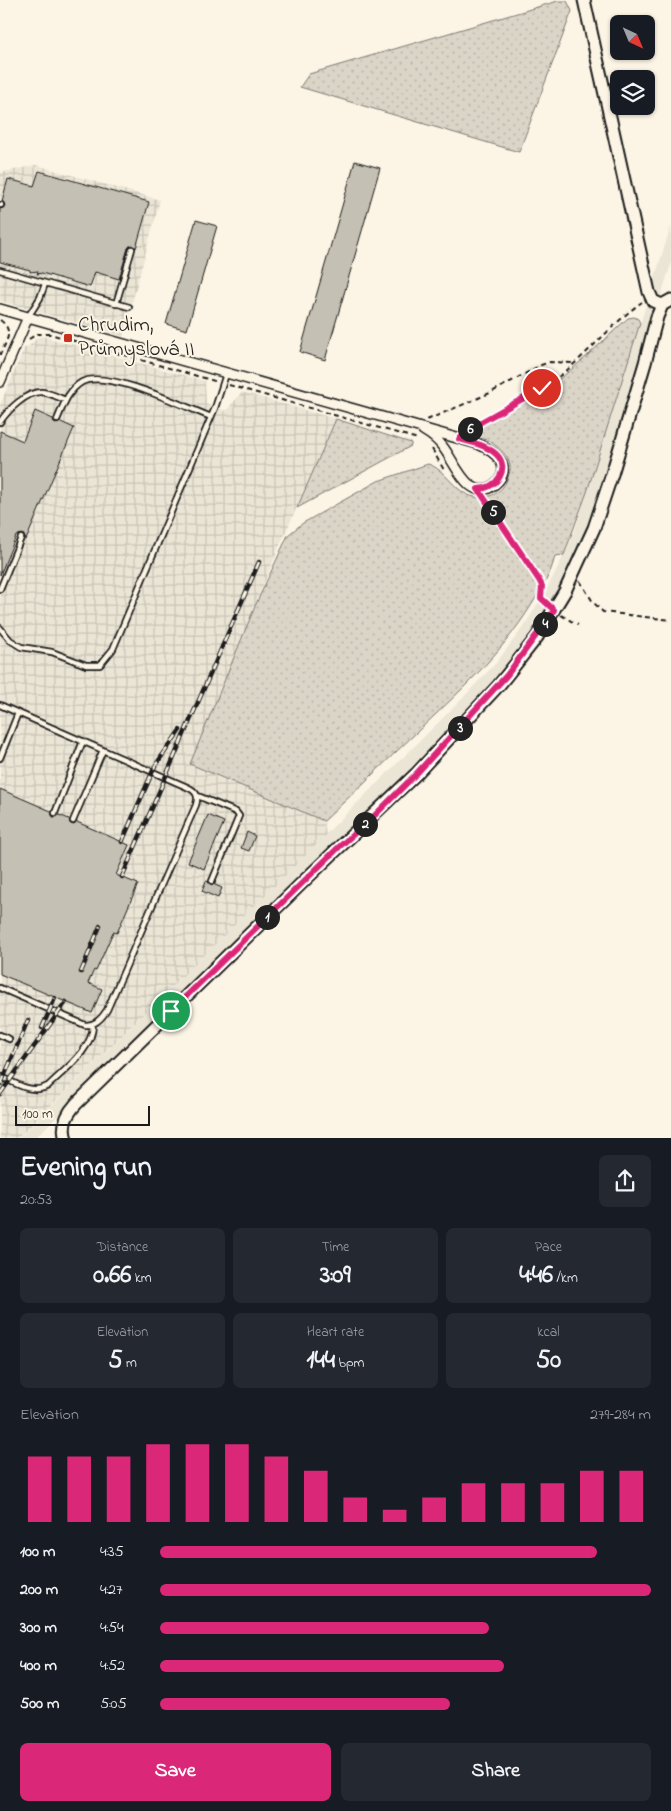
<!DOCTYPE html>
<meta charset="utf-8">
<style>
:root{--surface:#171b24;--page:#242831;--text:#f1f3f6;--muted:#9ea1a6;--accent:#db2777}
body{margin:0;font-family:"Indie Flower",sans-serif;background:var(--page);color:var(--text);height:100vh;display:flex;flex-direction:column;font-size:19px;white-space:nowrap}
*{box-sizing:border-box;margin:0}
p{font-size:16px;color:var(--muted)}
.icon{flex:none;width:28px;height:28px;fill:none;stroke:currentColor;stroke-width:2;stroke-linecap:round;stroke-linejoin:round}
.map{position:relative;height:1138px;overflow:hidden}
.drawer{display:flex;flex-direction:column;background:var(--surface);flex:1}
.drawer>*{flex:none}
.needle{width:32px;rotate:136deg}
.controls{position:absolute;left:610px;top:15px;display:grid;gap:10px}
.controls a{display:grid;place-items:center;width:45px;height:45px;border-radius:8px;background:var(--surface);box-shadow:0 1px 4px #0004;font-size:25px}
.scale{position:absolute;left:15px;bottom:12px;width:135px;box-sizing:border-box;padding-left:5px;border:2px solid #1c1c1c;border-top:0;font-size:14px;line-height:18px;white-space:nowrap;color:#1c1c1c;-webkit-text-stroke:4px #fcf5e5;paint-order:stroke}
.pin{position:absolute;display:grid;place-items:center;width:42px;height:42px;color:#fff;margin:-21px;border:2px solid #fff;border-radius:50%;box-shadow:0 1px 5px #0007}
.km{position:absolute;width:25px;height:25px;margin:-12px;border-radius:50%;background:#222;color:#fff;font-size:14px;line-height:25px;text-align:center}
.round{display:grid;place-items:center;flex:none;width:52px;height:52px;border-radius:8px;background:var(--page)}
.summary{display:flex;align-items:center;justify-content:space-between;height:85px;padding:0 20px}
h1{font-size:28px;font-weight:700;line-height:38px}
.stats{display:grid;grid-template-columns:repeat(3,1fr);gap:8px;height:85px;padding:5px 20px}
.stats div{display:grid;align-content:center;border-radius:8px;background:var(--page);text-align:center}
.stats b{font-size:25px;font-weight:700}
.stats small{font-size:14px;font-weight:400}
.stats p{font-size:14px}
.chart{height:140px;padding:10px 20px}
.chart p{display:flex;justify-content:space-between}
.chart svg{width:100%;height:90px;margin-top:5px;stroke:var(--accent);stroke-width:6}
.primary-button{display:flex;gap:10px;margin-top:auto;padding:10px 20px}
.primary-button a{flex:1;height:58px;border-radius:8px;background:var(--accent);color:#fff;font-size:20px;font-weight:700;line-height:58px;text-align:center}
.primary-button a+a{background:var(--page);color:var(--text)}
ul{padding:0 20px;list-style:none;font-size:16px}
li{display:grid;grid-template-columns:80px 60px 1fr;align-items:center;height:38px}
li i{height:12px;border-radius:6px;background:var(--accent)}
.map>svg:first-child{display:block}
.built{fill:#ebe5d6}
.industrial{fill:url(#industrial-grid)}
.grass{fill:url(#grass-dots);stroke:#7c7872}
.building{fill:#c4c0b3;stroke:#1c1c1c}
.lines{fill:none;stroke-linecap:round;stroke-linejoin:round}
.service-casing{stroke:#1c1c1c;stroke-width:8}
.minor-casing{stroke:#1c1c1c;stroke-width:12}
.tertiary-casing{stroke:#1c1c1c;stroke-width:15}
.path{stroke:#1c1c1c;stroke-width:2;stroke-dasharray:5 4;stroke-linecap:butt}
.service{stroke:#fcf5e5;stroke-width:4.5}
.minor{stroke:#fcf5e5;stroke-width:9}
.tertiary{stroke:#fcf5e5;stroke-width:11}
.rail-casing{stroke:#1c1c1c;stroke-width:4.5}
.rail{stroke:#fcf5e5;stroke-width:2.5;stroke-dasharray:8;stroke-linecap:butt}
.route-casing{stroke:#fff;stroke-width:10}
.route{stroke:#db2777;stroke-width:6}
.poi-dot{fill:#c8321e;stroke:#fcf5e5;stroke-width:2}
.labels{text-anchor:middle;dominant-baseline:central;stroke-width:4;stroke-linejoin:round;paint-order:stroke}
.poi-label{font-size:21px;fill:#1c1c1c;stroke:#fcf5e5;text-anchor:start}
</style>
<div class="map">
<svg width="671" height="1139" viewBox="0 0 671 1139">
<defs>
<pattern id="industrial-grid" width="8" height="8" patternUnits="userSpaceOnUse" patternTransform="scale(1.25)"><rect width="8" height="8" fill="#ebe5d6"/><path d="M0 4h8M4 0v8" fill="none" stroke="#c9c4b7"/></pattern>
<pattern id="grass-dots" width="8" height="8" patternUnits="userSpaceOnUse" patternTransform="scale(1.25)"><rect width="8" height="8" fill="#dbd5c8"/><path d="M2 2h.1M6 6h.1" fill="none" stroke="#bbb6ab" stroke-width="1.8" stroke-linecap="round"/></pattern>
</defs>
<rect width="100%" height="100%" fill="#fcf5e5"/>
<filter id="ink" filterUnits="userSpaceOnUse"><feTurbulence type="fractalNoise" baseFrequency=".02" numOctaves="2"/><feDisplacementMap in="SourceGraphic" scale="10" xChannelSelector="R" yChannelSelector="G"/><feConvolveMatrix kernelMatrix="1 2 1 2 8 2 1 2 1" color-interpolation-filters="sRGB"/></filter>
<g filter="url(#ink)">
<!-- built -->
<path class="built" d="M671 226V264L589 525 559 593 536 630 506 670 465 714 35 1138 18 1139 456 705 497 662 526 623 548 587 569 545 578 521Z"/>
<!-- industrial -->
<path class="industrial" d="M36 165 160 200 123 336 0 301V173Z
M42 336 205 381 206 403 226 411 242 392 336 419 277 552 190 764 324 821 326 835 18 1138 0 1139V405L24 348 28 347 37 338Z"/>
<!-- grass -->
<path class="grass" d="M558 1H567L572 11 519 152 300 87 309 74Z
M634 317 638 319 640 323 587 492 564 555 555 556C551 574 542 588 532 604 501 655 458 693 415 734 385 762 355 792 324 821L190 764 256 604 288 535 303 523 378 481 428 464C446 469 455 494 475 497 491 499 503 492 508 477 509 474 511 469 510 466 509 456 498 447 491 442 485 438 475 438 468 436 487 416 514 408 537 394 571 374 599 344 628 318Z
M336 419 411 443V446L297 508Z"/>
<!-- building -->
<path class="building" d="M355 161 380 168 325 360 300 352Z
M39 171 149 202 136 248 133 245 128 248 119 279 95 272 90 287 42 273 37 274 38 271 30 272V270L0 262V209L3 208 5 205 2 201 8 179 34 186Z
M196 220 217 226 187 330 166 324Z
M35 411 53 419 55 424 61 422 74 428 26 540 23 534 16 536 0 575V431L23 441Z
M0 789 51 811 53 817H56L59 815 69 819 71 824 74 825 77 822 129 845 116 875 138 884 117 933 113 932 96 971 94 970 88 983 102 989 92 1013 0 974Z
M208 815 224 822 204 869 188 862Z
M247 832 255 836 249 851 241 848Z
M206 881 222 888 218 898 202 891Z"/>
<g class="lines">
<defs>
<path id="service" d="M0 205H1
M0 270 129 307
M116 304 132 249
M28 317 40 298 45 284
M57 420C63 406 68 390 82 382 107 369 186 407 211 417
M0 422C8 410 27 391 42 392 50 393 58 397 65 400
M0 589 21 538
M0 628 10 640 21 647 52 652 86 665H100L113 649 215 408 226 374
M0 705 187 787C196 791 199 795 196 805L107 1010C102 1018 95 1026 85 1025L0 988
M0 758 18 713
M198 796 236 812 239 816 212 881
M55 813 83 741
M73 821 103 750
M0 1035 9 1039
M0 1076C15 1083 32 1095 48 1086 65 1069 93 1050 93 1024"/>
<path id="minor" d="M0 309 28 317
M0 382 28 317 478 444C494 451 515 467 495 484 469 505 455 462 443 447 438 440 430 434 423 430"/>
<path id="tertiary" d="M584 0 649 292 653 301 662 305
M66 1139C61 1125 67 1114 76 1104L305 880 416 774 499 685 537 637 565 591 594 528 612 474 645 363 657 317 662 305 671 300"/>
</defs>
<!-- service casing -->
<use href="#service" class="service-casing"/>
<!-- minor casing -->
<use href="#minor" class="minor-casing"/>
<!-- tertiary casing -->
<use href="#tertiary" class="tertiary-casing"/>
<!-- path -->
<path class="path" d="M0 320C15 331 6 341 0 355
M29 339 37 334H50L218 382
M229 385 418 439 419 438
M427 420 490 393 541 365 550 362 574 363
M466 432C493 411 526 401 553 381 585 358 610 325 642 302
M432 449 444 470
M483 497 539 580 542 585 541 598 546 603
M580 581 593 602 603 612 671 620
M561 615 578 625"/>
<!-- service -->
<use href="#service" class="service"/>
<!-- minor -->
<use href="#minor" class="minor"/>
<!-- tertiary -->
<use href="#tertiary" class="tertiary"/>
<defs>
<path id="rail" d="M122 842 155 766 180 730
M122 877 259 562
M81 972 100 926
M42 1028 55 998
M1 1084 28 1020
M0 1094 66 1002"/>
</defs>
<!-- rail casing -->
<use href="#rail" class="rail-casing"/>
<!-- rail -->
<use href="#rail" class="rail"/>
</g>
</g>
<g class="lines" filter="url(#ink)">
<defs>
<path id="route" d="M171 1011 339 847 374 816 416 774 507 675 549 618 554 610 541 598 542 586 539 580 478 489C497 489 511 468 496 454 486 445 471 442 459 439L481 422 542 388"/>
</defs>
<!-- route casing -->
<use href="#route" class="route-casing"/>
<!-- route -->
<use href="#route" class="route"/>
</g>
<!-- markers -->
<rect class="poi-dot" x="63" y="333" width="10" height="10" rx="2.5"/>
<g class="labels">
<!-- poi labels -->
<g class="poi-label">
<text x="78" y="326">Chrudim,<tspan x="78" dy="24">Průmyslová II</tspan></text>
</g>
</g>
</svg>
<div class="controls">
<a><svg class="needle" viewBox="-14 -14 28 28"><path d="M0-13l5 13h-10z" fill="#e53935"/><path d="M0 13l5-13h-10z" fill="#9ea1a6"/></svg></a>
<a><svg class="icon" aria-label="layers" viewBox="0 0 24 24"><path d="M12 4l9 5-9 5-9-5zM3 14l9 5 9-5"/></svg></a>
</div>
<div class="scale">100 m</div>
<div class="pin" style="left:171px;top:1011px;background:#1e9e55"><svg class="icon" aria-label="arrive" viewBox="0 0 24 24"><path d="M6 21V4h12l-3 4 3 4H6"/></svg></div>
<div class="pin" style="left:542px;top:388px;background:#d93025"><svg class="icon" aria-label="check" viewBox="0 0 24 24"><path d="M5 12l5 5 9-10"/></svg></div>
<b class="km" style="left:267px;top:917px">1</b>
<b class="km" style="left:365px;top:824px">2</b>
<b class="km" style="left:460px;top:728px">3</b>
<b class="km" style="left:545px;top:624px">4</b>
<b class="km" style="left:493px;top:512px">5</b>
<b class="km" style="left:470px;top:429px">6</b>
</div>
<section class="drawer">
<div class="summary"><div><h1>Evening run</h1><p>20:53</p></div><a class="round"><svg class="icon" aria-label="share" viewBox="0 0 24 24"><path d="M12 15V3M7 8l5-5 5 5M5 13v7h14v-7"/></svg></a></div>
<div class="stats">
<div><p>Distance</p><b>0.66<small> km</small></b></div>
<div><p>Time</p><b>3:09</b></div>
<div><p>Pace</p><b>4:46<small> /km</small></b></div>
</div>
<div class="stats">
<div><p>Elevation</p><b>5<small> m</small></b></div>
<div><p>Heart rate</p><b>144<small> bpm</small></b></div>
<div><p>kcal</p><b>50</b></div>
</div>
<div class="chart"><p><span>Elevation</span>279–284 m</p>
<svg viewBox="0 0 160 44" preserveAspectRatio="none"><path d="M5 44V12M15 44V12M25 44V12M35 44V6M45 44V6M55 44V6M65 44V12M75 44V19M85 44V32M95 44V38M105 44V32M115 44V25M125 44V25M135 44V25M145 44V19M155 44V19"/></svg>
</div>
<ul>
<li><b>100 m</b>4:35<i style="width:89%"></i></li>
<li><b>200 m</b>4:27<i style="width:100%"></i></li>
<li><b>300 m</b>4:54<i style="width:67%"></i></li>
<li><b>400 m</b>4:52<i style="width:70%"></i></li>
<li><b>500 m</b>5:05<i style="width:59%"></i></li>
</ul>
<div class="primary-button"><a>Save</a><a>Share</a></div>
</section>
